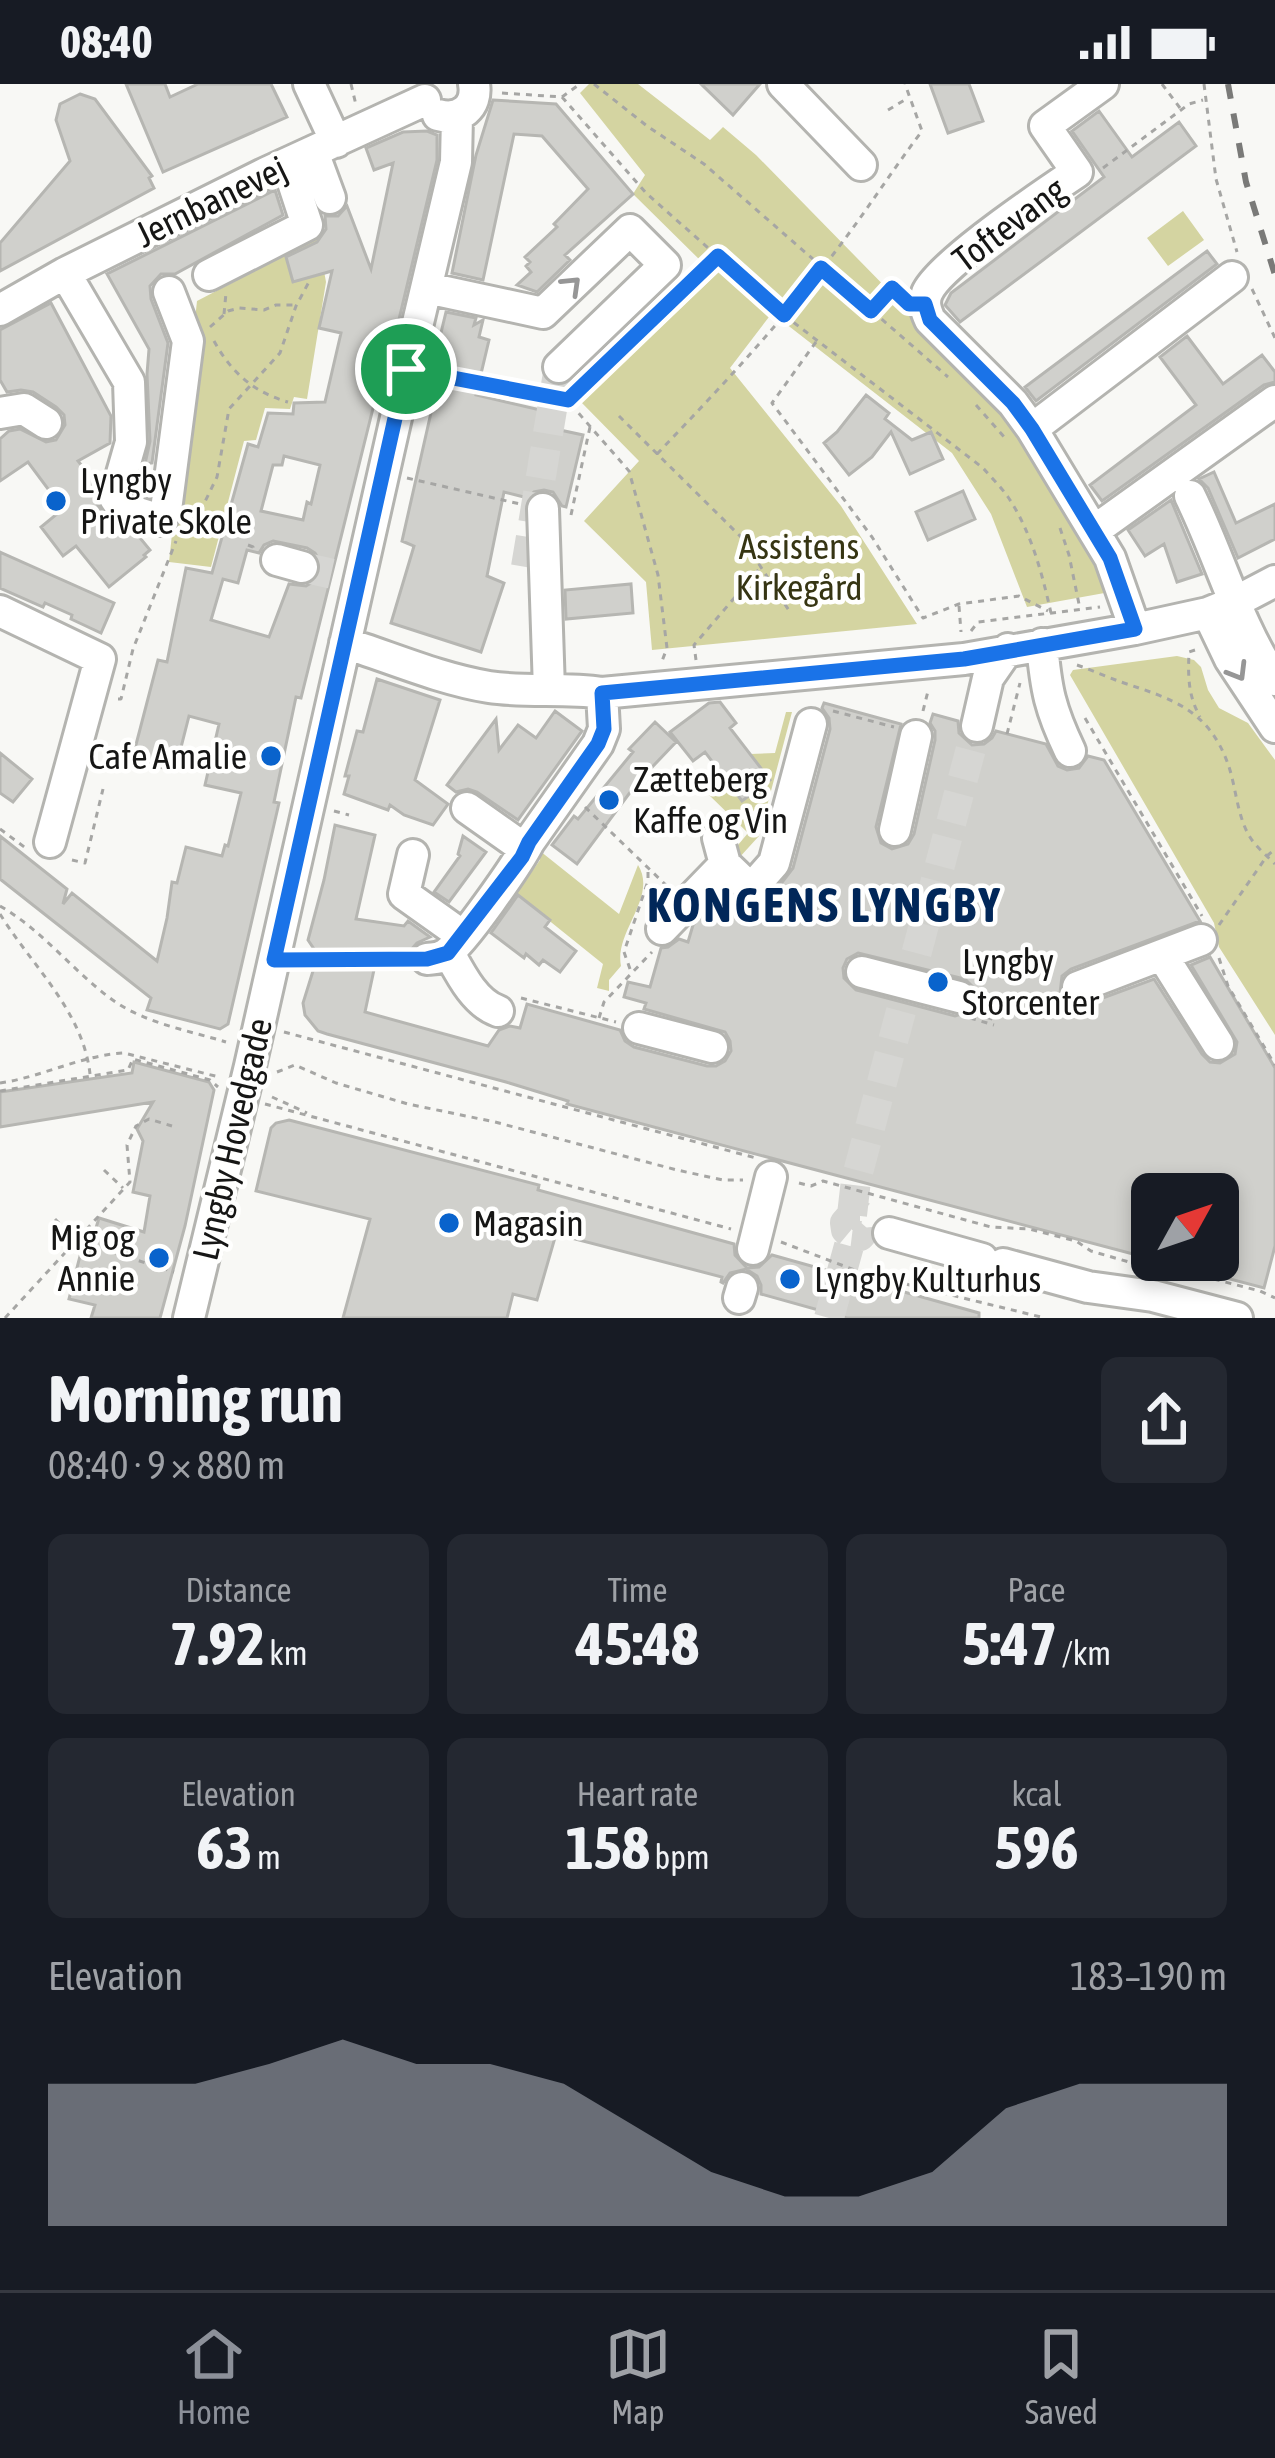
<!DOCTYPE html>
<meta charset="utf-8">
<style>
:root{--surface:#171b24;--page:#242831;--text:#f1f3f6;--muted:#9ea1a6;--line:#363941;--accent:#8c9099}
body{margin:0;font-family:"Asap Condensed",sans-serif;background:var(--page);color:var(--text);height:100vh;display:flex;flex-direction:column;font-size:45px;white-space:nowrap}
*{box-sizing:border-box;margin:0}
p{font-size:39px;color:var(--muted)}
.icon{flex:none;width:66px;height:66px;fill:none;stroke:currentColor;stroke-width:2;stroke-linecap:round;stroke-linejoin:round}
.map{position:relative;height:1234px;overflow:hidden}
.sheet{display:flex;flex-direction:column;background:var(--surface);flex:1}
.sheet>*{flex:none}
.needle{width:78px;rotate:50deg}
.fabs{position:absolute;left:1131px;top:1089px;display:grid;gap:24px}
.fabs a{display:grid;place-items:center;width:108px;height:108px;border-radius:18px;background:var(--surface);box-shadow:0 6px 18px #0003;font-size:60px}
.pin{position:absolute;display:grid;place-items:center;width:102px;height:102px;color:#fff;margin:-51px;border:6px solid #fff;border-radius:50%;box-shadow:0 3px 12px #0007}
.round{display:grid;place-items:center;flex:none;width:126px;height:126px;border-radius:18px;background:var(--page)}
.headline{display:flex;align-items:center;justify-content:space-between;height:204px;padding:0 48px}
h1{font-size:66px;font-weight:700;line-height:90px}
.figures{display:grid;grid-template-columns:repeat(3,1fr);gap:18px;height:204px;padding:12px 48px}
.figures div{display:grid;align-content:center;border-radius:18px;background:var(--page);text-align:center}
.figures b{font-size:60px;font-weight:700}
.figures small{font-size:33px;font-weight:400}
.figures p{font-size:33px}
.chart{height:336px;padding:24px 48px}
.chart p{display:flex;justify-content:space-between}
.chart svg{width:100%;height:216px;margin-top:12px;fill:var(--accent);opacity:.7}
.status{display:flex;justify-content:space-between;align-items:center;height:84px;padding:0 60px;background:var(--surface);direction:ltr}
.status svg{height:33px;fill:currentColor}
.dock{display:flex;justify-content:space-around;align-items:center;height:168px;border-top:3px solid var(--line);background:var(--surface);font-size:33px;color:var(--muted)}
.dock a{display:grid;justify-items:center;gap:6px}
.dock .on{color:var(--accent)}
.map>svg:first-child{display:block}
.green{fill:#d4d4a1}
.building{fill:#d0d0cc;stroke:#b6b6b2;stroke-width:3;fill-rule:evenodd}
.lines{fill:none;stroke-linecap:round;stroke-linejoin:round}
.minor-tunnel{stroke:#d6d6d3;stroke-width:30;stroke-dasharray:30 15;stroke-linecap:butt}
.minor-casing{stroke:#b4b4b0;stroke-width:36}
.path{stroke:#a6a6a4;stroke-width:3;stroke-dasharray:6 6;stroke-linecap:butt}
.minor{stroke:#fff;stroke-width:30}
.rail{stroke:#7a7a78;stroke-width:6;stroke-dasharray:15 15;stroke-linecap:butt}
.oneway{stroke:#969696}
.route-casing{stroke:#fff;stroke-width:24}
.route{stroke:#1a73e8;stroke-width:15}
.poi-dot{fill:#0963cc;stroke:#fffffe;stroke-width:4.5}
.labels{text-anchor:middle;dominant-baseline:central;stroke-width:9;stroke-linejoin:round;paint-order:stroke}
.street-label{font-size:36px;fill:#161615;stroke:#fffffe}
.poi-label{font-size:36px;fill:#161615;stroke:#fffffe;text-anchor:start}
.park-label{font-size:36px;fill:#363513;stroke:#fffffe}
.district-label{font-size:48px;font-weight:bold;letter-spacing:3px;fill:#012759;stroke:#fffffe}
</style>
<div class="status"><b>08:40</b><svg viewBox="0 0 49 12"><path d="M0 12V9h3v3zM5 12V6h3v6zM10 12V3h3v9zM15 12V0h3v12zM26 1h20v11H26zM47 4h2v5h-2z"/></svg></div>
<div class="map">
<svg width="1275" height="1234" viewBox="0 0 1275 1234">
<rect width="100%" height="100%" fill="#f8f8f5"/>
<!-- green -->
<path class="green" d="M589 0H638L710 56 723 43 756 71 1005 325 1090 461 1110 508 1027 523 991 430 952 369 772 229 730 284 841 422 917 540 652 566 646 498 584 437 639 377 581 318 721 186 705 181 633 110 645 91 580 9Z
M1183 127 1204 156 1168 182 1147 154Z
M318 154 326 198 307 315 294 313 290 325 265 324 256 356 244 357 211 483 169 478 197 217Z
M1177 572 1194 576 1201 583 1208 606 1219 624 1248 639 1275 676V951L1219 863 1214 839 1070 591 1073 586Z
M786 628H792L759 752 738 775 735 770 738 761 748 749 707 709 725 695 742 717 750 670 775 669Z
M540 767 619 830 638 781C658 813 614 848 621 882L609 896V907L597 904 603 880 516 810 540 776Z"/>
<!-- building -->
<path class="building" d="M126 0H165L170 13 198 0H271L287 33 163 88Z
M701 0H760L733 31Z
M930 0H969L983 37 948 49Z
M80 10 95 15 152 92 149 94 154 104 0 187V159L70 77 56 36 60 20Z
M493 16 556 20 633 110 565 171 570 176 537 208 517 201 531 188 526 182 530 178 525 173 557 143 554 140 588 105 542 52 514 50 483 196 452 189 476 71Z
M1099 27 1132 73 1179 38 1196 62 960 238 945 221 951 209 1104 93 1072 47Z
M427 47 437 51V76L390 273 385 276 301 614 296 613 274 718 279 719 228 940 220 945 147 926 151 914 0 795V752L67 805 63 820 72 809 157 877 167 834 172 798 177 799 186 763 222 772 225 761 228 762 241 709 205 701 219 640 189 632 175 687 132 676 158 576 167 578 186 484 212 489 248 360 258 363 268 329 293 330 294 319 325 318 341 249 319 244 332 187 293 198 286 173 317 158 326 145 325 132H338L347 122 371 185 393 79 374 86 366 64 403 48ZM284 372 320 381 311 420 307 418 303 436 261 427 273 381H282ZM273 457 307 464 315 469 321 479 316 496 306 502 289 500 269 553 211 536 223 495 238 499 247 466 259 469 264 461Z
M275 106 283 131 175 190H161L150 202 151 215 168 259 152 379 145 380 150 357 147 290 149 265 107 190Z
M1207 167 1217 180 1036 317 1025 303Z
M51 219 111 332 110 359 78 377 98 402 96 418 106 435 116 443 136 449 150 466 144 471 146 473 109 503 76 462 63 472 41 443 63 425 28 378 0 397V355L9 347 20 345 46 358 56 356 65 341 64 331 56 323 33 308 21 306 7 308 0 296V246Z
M446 228 476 234 474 241 483 236 479 253 489 256 476 311 549 328 546 343 583 351 566 423 562 422 553 408 544 406 534 408 528 414 504 408 487 492 504 499 481 568 391 539 414 462 402 457 442 280 434 278Z
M1187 252 1223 300 1262 271 1275 288V298L1264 301 1102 417 1090 401 1196 321 1160 273Z
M866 311 889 329 885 335 912 356 931 348 943 375 910 390 891 348 872 373 849 391 824 359 837 348Z
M1214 388 1236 439 1275 420V455L1238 474 1208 404 1199 395Z
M963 407 975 435 928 456 916 428Z
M1171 416 1202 490 1177 498 1164 460 1145 472 1128 446Z
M0 468 114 519 101 549 71 535 72 531 45 519 43 523 0 504Z
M631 500 633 529 566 535 565 506Z
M377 595 440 616 415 696 448 720 433 741 404 731 390 721 388 726 344 710 349 692H345L357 647 363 648Z
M720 618 736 639 730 644 770 696 742 717 705 668 693 677 670 648 709 619Z
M824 619 901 640 876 743 881 759 892 765 908 760 914 750 935 656V647L930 639 933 630 958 637 959 649 972 661 984 660 992 654 996 647 1046 660 1058 682 1067 686 1079 684 1088 672 1104 676 1200 837 1071 885 1062 892 1060 909 1067 919 1084 921 1154 895 1202 970 1210 978 1220 979 1235 970 1237 958 1191 881 1210 873 1275 984V1162L1264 1204 1177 1181 1178 1176H1218V1110H1152V1175L567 1020 568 1017 506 998 327 950 318 947 305 931 303 919 318 871 308 856 324 796 335 741 375 751 356 835 404 842 408 837 430 853 417 859 410 867H378L365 928 488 962 499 946 510 942 520 944 527 920 620 946 625 957 634 963 707 982H716L725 977 731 967 730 957 725 948 644 925 646 919 624 913 628 898 650 903 661 864 668 863 679 855 688 858 693 841 721 812 734 815 745 824 769 825 773 810 793 784 830 645 829 634 822 624ZM858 869 965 895 977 907V919L972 927 955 932 856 906 844 894 843 884 847 875Z
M555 627 582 647 518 736 477 708 468 705 456 708 447 701 496 635 499 666 518 641 536 654Z
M655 638 676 658 637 699 577 780 552 761 574 732 578 735 633 668 629 665Z
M0 669 32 695 13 718 0 709Z
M463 752 486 768 449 818 434 808 460 772 458 770Z
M518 811 550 836 545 843 576 867 560 888 543 876 539 881 526 870 524 874 491 849Z
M134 978 209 998 214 1006 185 1142 160 1234H91L95 1221 69 1215 80 1172 87 1174 99 1134 144 1148 150 1112 133 1108 143 1057 137 1045 153 1018 0 1043V1008L132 989Z
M289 1036 539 1101 538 1106 734 1160 735 1171 747 1184 759 1183 772 1171 979 1229V1234H847L761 1210V1201L757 1192 746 1185 730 1189 723 1199 721 1198 722 1193 556 1150 537 1216 513 1210 507 1234H343L370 1135 256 1107 271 1044 276 1039Z"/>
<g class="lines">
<!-- minor-tunnel -->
<path class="minor-tunnel" d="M302 483 333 490
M526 483 559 283
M852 1131 856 1096 977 642
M829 1234 852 1151 846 1146 845 1139 852 1131H860L866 1136 867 1144 860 1152 852 1151"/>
<defs>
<path id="minor" d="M309 0 336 58
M783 0 861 81
M1103 0 1045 42 1077 88C1047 108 939 180 927 209 923 219 926 227 930 236L1013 319 1032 345 1110 474 1135 545
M438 31C460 37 478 23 474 0
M313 68 330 114
M65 189 129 298 131 358 115 414 122 424 161 436 166 426 188 257 169 208
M209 191 307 141 287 80
M427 204 543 229 630 146 665 181 559 283
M0 226 65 189 266 89 425 16
M0 329 24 325 46 339
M1032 345 1232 193
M1190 412C1220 473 1237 539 1275 596
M543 425 549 606
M1095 446 1275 317
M277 476 302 483
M0 527 100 575 50 758
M1208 529 1230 575 1275 643
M345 559C392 574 440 595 489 603 527 609 564 603 602 609L964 575 1135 545 1208 529 1235 518 1275 497
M1042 560C1046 606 1050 625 1070 667
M977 642 988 594 1008 565
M467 724 525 765
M895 746 916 652
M718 754 725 780 751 805 774 779 811 640
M413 771 404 810 463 852
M662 845 725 780
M449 869C461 891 475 919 498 927
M1162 871 1218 960
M427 875C435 874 439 875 446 870 463 859 519 778 529 758L598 660 604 645 602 609
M862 888 959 913
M1078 903 1201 856
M639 944 712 963
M889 1149 982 1175
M753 1165 771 1093
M1003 1180 1088 1203 1153 1212 1237 1234
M739 1214 742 1204
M189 1234 250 982 407 285 456 78 457 32"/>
</defs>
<!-- minor casing -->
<use href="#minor" class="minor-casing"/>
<!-- path -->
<path class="path" d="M351 0 356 21
M594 0 647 42 704 80 948 293
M1162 0 1180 24
M1204 0 1216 95 1237 168
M502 9 562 13 580 0
M562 13 646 109 784 231 983 384C991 393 1001 403 1008 413 1031 447 1042 489 1051 529
M888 26 908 14
M1103 84 1189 20 1203 16
M1252 205 1275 254
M873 226 892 204 899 210
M224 230 226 209
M210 243 228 227 239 224 264 226 276 221H295
M214 257C231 288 253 308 288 318
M816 258 772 319 872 453 923 534 959 520 1019 512 1048 527
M431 290 568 317 629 387 658 491 667 564 662 577
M570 315 718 173
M976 321 1005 354
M619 332 742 454 790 528
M657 370C721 303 785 235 841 160 869 123 894 84 922 47L905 0
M407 394 520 420
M571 431 590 343
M191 434 199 430 217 393 229 325 280 269 296 222 310 196
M194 437 221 453
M1060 444 1069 471 1080 525
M248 461 253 463 252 469
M959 522 961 548
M971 547 978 538 1100 523
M1195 566 1189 568C1188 593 1188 611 1200 633
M696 576 694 561 760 484
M1077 581C1092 586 1107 593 1121 598 1172 615 1208 625 1228 680 1237 705 1237 739 1255 760 1261 767 1268 773 1275 780
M118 615H121L133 565 176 457
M833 627 894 643
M923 627 928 607
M1085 634 1202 832
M1007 650 1020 599
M585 723 669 804
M334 727 349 731
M0 745 27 765
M72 776 85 779 103 705
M0 822C42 846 71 885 110 914 143 939 187 946 226 958
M0 830C32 882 83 927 90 990
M1219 841 1267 772 1275 765
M1219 874 1228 902 1275 981
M300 877 398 876
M630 885 624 868 648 797V786
M521 914 616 938
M975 930 996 936
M599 934 604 918 652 868
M970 934 994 941
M284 948 756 1074
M277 988 295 981 336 999 408 1020 495 1038 677 1086 723 1096H743
M0 999C42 993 82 971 124 969L219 993
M0 1007 128 986 133 975 210 996 218 1003
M272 1013 307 1029
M265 1020 731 1145
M104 1086 123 1104
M799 1099 811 1102 823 1097 991 1143 1029 1145 1076 1157 1091 1167 1153 1185
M55 1135 77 1157 174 1188
M781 1158 865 1190 1045 1234
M1179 1190 1186 1188 1260 1207 1275 1214
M5 1234 130 1098 127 1061 136 1042 149 1035 172 1042"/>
<!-- minor -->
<use href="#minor" class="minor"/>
<!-- rail -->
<path class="rail" d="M1228 0 1246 98 1275 191"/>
</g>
<!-- one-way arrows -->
<defs><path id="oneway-chevron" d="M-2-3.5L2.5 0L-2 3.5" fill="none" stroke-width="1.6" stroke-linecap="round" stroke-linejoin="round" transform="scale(3)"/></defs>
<g class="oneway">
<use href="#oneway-chevron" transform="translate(572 201) rotate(-44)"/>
<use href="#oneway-chevron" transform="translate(1238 588) rotate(59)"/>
</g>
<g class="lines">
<defs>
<path id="route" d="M718 172 784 231 821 184 871 227 892 204 909 220H925L930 236 1013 319 1032 345 1110 474 1135 545 964 575 602 609 604 645 598 660 529 758 522 773 448 869 427 875 274 876 406 285 568 316Z"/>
</defs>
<!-- route casing -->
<use href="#route" class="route-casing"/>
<!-- route -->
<use href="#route" class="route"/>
</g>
<!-- markers -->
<g class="poi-dot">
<circle cx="56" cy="417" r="12"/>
<circle cx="271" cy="672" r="12"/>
<circle cx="609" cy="716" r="12"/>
<circle cx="938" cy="898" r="12"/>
<circle cx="449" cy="1139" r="12"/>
<circle cx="159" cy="1174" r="12"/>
<circle cx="790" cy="1195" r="12"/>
</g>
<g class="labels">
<!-- street labels -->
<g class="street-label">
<text transform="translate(211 117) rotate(-26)">Jernbanevej</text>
<text transform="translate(1009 140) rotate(-37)">Toftevang</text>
<text transform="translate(232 1055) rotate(-77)">Lyngby Hovedgade</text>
</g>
<!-- poi labels -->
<g class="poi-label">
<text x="80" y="396">Lyngby<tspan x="80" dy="41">Private Skole</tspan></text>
<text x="247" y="672" text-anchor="end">Cafe Amalie</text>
<text x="633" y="695">Zætteberg<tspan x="633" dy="41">Kaffe og Vin</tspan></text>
<text x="962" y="877">Lyngby<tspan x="962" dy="41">Storcenter</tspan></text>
<text x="473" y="1139">Magasin</text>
<text x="135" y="1153" text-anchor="end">Mig og<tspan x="135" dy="41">Annie</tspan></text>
<text x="814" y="1195">Lyngby Kulturhus</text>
</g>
<!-- park labels -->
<g class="park-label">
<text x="799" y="462">Assistens<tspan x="799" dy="41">Kirkegård</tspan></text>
</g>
<!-- district labels -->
<g class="district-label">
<text x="825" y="820">KONGENS LYNGBY</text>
</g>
</g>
</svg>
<div class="fabs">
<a><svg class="needle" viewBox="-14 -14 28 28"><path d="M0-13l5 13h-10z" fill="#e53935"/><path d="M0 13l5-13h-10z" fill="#9ea1a6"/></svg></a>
</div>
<div class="pin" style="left:406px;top:285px;background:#1e9e55"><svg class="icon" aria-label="arrive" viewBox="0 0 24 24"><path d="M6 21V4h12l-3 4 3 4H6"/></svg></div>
</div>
<section class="sheet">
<div class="headline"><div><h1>Morning run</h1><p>08:40 · 9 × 880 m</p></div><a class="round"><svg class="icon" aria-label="share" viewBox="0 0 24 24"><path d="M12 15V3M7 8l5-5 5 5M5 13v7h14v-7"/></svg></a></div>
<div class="figures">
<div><p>Distance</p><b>7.92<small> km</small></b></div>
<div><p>Time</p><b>45:48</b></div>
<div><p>Pace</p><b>5:47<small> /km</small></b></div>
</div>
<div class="figures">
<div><p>Elevation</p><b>63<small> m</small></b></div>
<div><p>Heart rate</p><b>158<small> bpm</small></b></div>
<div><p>kcal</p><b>596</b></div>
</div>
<div class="chart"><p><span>Elevation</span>183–190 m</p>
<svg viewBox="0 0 160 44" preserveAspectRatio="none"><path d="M0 44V15L10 15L20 15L30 11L40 6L50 11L60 11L70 15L80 24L90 33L100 38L110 38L120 33L130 20L140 15L150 15L160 15V44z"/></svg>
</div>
</section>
<nav class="dock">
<a class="on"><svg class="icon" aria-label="home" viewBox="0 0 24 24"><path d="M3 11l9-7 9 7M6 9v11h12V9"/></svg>Home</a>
<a><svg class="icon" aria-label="map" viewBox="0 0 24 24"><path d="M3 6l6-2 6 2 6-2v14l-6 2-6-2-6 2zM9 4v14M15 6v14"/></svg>Map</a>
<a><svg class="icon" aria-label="saved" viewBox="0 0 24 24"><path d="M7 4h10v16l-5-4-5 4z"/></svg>Saved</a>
</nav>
